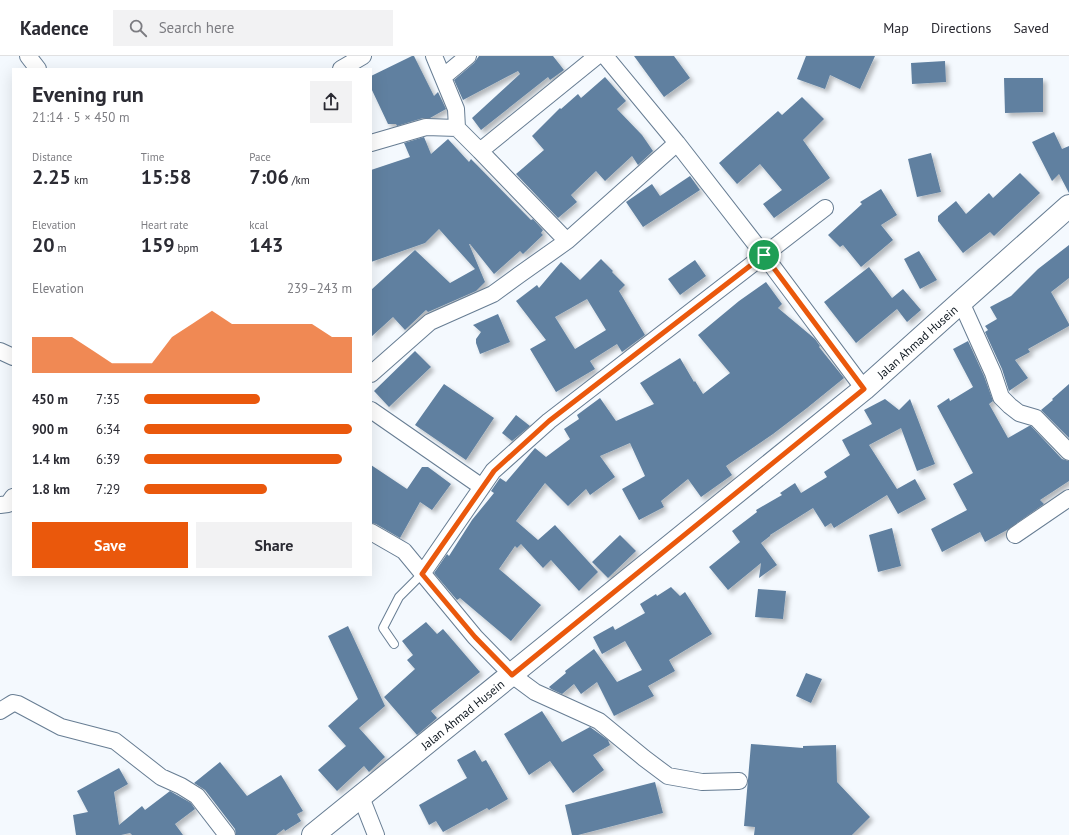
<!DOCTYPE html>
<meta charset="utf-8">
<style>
:root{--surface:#fff;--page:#f2f2f3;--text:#2b2b33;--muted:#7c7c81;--line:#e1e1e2;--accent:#ea580c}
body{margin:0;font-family:"PT Sans",sans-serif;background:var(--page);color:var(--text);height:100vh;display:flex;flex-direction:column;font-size:15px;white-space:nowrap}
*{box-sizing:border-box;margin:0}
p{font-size:13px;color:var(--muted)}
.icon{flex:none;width:22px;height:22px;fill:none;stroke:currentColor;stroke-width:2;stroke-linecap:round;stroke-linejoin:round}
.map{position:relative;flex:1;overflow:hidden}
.panel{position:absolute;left:12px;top:12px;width:360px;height:508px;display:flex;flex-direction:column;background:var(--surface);border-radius:0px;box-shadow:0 4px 16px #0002}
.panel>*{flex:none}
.pin{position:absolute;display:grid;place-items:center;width:34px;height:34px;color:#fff;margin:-17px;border:2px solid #fff;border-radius:50%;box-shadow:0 1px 4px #0007}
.round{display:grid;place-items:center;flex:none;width:42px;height:42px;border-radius:0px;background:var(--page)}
.headline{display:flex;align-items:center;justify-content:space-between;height:68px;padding:0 20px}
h1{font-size:22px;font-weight:700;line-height:30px}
.metrics{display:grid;grid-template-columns:repeat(3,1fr);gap:6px;height:68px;padding:4px 20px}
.metrics div{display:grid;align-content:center}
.metrics b{font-size:20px;font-weight:700}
.metrics small{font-size:11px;font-weight:400}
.metrics p{font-size:11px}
.chart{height:112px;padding:8px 20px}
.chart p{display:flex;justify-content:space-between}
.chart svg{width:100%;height:72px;margin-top:4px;fill:var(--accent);opacity:.7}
.button{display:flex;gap:8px;margin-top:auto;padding:8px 20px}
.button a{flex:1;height:46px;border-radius:0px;background:var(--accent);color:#fff;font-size:16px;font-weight:700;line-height:46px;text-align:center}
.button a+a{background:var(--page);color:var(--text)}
ul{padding:0 20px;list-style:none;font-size:13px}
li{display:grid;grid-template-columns:64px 48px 1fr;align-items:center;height:30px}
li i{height:10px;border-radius:5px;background:var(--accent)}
header{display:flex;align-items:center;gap:24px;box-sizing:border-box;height:56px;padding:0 20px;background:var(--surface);border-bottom:1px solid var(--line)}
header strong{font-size:19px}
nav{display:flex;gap:22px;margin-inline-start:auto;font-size:14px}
.search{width:280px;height:36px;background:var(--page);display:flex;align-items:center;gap:10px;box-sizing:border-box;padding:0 14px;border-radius:0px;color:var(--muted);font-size:15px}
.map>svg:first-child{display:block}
.building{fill:#6080a0;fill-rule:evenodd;filter:url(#shadow)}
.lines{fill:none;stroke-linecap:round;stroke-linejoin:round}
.lane-casing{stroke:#677d93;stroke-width:10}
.street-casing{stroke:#677d93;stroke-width:18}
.secondary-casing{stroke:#677d93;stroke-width:24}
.lane{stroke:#fff;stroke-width:8}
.street{stroke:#fff;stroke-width:16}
.secondary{stroke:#fff;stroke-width:22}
.route-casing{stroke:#fff;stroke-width:8}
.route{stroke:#ea580c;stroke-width:5}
.labels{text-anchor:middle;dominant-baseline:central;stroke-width:3;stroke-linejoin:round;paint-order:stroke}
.street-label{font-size:12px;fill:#0d161e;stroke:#fff}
</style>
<header>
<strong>Kadence</strong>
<div class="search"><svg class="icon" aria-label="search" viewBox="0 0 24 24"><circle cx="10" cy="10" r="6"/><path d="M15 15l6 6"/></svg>Search here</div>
<nav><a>Map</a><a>Directions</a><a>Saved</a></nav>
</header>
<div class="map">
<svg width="1069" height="779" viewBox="0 0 1069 779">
<defs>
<filter id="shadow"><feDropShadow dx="3.5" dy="3.5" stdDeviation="2" flood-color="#0004"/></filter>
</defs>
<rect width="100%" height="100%" fill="#f4f9fe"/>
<!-- building -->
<path class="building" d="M412 0H414L434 40 438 36 446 53 430 62H423L397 70 396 68H388L371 32V20Z
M479 0H553L564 14 550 24 548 21 481 74 472 62 520 18 518 15 463 44 454 24 474 7Z
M634 0H674L690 22 664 41Z
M806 0H875L860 33 830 19 825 33 797 23Z
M945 5 946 26 912 28 911 7Z
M605 21 626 45 617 53 642 79 653 95 638 109 632 100 605 125 596 115 571 139 577 146 558 162 516 118 544 94 532 80 560 52 561 53 578 38 581 42Z
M1004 22H1043V56L1005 57Z
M802 41 824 63 803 84 830 122 774 162 763 148 782 134 760 108 737 128 719 107 778 55 782 59Z
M1054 76 1062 93 1069 90V137L1059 118 1052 125 1032 86Z
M424 81 431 98 448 83 469 106 471 103 531 164 533 163 543 174 541 177 543 179 523 198 520 195 494 218 470 188H469L485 226 476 235 428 256 426 254 405 274 393 261 371 281V234L415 194 450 227 475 213 439 173 425 187 371 206V114L410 101 404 87Z
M931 97 941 136 917 141 908 103Z
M1020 117 1040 137 994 180 990 176 963 197 938 165V160L956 145 966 158 989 137 993 142Z
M690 120 700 134 643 171 626 146 652 128 660 140Z
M881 133 897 159 881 169 893 184 861 211 843 189 840 191 828 179 862 148 860 146Z
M1069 189V222L1051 236 1069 268V270L1028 293 1030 296 1015 304 1028 322 1009 335 1002 313 985 276 988 274 985 270 997 263 990 251 1011 240 1038 213Z
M919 195 937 224 920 233 904 203Z
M601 203 613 215 612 216 625 229 619 235 645 279 622 296 617 288 590 305 595 313 556 336 530 293 546 284 516 245 537 229 539 232 561 206 580 224ZM587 243 606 274 575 293 555 261Z
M695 204 706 220 680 239 668 223Z
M869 211 892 242 903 233 921 254 907 266 897 253 856 287 824 246Z
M766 226 782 248 778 252 815 283 820 290 819 291 844 322 807 352 773 378 726 410 732 419 701 441 688 423 661 445 664 451 639 464 622 433 645 420 630 387 600 400 615 421 590 439 586 433 568 450 545 427 516 465 538 484 555 469 598 516 579 535 551 504 543 512 521 488 517 492 515 490 499 513 541 549 511 585 460 542 457 544 434 517 447 498 449 500 472 464 494 437 491 435 500 422 506 426 535 392 546 401 570 383 564 373 579 363 577 359 600 342 616 365 654 348 640 327 680 302 694 326 695 325 703 338 730 317 698 279 739 245Z
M498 258 510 286 480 298 476 287V283L481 276 473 269Z
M968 285 984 320 993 345 989 348 1008 382 1029 370H1031L1062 403 1069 405V425L1040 444 1044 448 1007 474 985 486 980 476 942 496 931 473 967 454 953 428 973 417 937 350 949 342 950 345 973 331 953 293Z
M415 295 431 311 389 351 374 335Z
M444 328 494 362 466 404 415 369Z
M1069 328V382L1041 354 1053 344 1052 343Z
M885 343 899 354 910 343 935 408 917 415 901 372 869 389 897 433 915 423 926 443 898 458 887 439 834 472 831 467 825 471 813 452 770 479V480L761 487 777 509 759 522 761 507 728 534 709 511 740 486 732 475 757 456 756 454 782 439 780 437 795 427 801 437 827 421 824 416 850 399 842 384 872 368 864 354Z
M516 359 530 370 512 385 502 377Z
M371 409 407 433 422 411H428L451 428 432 454 420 446 400 482 376 468 371 467Z
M892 472 901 510 878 516 869 479Z
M620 479 636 495 608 522 592 506Z
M671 531 680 540 685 536 712 578 669 604 675 615 648 630 654 640 614 660 597 626 581 638 574 628 562 638 551 633 549 631 566 617 565 615 594 593 617 626 642 614 625 585 602 598 593 581 613 570 615 574 645 557 640 548 656 538 657 540Z
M758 533 786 535 783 563 755 561Z
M426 566 437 578 443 573 480 616 431 655 437 662 417 679 384 641 415 613 407 604 413 599 402 585Z
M348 570 385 650 359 672 385 701 369 716 364 710 337 735 318 714 346 690 328 670 358 643 328 580Z
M806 617 822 623 811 647 796 640Z
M542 655 562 686 590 671 608 684 610 689 593 699 604 714 573 737 550 705 529 719 504 678Z
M751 688 803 692V690L836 689 837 726 870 761 852 779H754L755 771 744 770Z
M475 694 482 706 486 704 508 743 489 754 487 752 443 776 436 765 429 769 419 749 467 722 457 704Z
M220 706 247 740 281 719 303 755 297 758 301 765 285 775 284 773 276 779H236L235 773 205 734 194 727Z
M119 712 128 728 114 736 119 769 142 750 145 754 170 735 191 747 195 753 175 768 183 779H132L130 777 121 779H76L73 759 88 756 77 735Z
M655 726 663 757 578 779H572L565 749Z"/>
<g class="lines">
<defs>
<path id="lane" d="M394 588 383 572 399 541 422 518"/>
<path id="street" d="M28 0 38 13
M434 0 456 53 457 72
M605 0 677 87 764 199 864 333
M341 13 363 0
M443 21 468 0
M371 87 426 71 457 72 480 95 597 0
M480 95 567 185
M961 246 993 317 1001 341 1010 350 1019 357 1036 362 1069 396
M0 295 13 301
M371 318 430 266 493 238 519 219 567 185 677 87
M371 354 482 431
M0 449 8 448 13 441
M371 476 404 495 475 581 512 619 535 636 599 665 644 702 668 720 702 726 739 725
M1015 479 1069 442
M422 518 493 415 549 365 825 152
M0 655 13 647 18 648 61 671 115 685 161 721 181 730 197 740 227 779
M361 741 376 779"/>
<g id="secondary">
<path id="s1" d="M313 779 864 333 961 246 1069 150"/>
</g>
</defs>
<!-- lane casing -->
<use href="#lane" class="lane-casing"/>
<!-- street casing -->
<use href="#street" class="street-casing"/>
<!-- secondary casing -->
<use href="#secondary" class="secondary-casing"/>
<!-- lane -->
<use href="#lane" class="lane"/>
<!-- street -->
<use href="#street" class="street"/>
<!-- secondary -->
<use href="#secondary" class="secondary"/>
</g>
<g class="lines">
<defs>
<path id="route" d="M764 199 864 333 512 619 475 581 422 518 494 415 549 365Z"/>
</defs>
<!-- route casing -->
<use href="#route" class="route-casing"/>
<!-- route -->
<use href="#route" class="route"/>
</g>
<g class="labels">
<!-- street labels -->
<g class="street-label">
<text stroke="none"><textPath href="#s1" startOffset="780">Jalan Ahmad Husein</textPath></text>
<text stroke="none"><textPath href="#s1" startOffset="192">Jalan Ahmad Husein</textPath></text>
</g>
</g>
</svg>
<div class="pin" style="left:764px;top:199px;background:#1e9e55"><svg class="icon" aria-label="arrive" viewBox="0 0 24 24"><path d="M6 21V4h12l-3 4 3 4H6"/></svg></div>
<section class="panel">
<div class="headline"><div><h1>Evening run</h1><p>21:14 · 5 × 450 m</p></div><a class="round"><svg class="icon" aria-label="share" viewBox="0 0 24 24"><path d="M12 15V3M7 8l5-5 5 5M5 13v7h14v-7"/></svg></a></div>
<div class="metrics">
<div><p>Distance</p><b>2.25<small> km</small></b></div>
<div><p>Time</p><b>15:58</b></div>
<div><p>Pace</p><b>7:06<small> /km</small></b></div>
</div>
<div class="metrics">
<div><p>Elevation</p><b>20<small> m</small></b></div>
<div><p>Heart rate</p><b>159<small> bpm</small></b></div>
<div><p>kcal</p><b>143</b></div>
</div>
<div class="chart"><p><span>Elevation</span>239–243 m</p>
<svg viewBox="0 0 160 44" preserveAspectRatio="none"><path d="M0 44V22L10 22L20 22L30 30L40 38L50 38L60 38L70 22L80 14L90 6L100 14L110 14L120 14L130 14L140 14L150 22L160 22V44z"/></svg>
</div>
<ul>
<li><b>450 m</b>7:35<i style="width:56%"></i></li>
<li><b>900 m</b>6:34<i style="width:100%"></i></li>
<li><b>1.4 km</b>6:39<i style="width:95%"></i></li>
<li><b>1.8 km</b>7:29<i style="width:59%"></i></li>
</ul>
<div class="button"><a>Save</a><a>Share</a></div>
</section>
</div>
